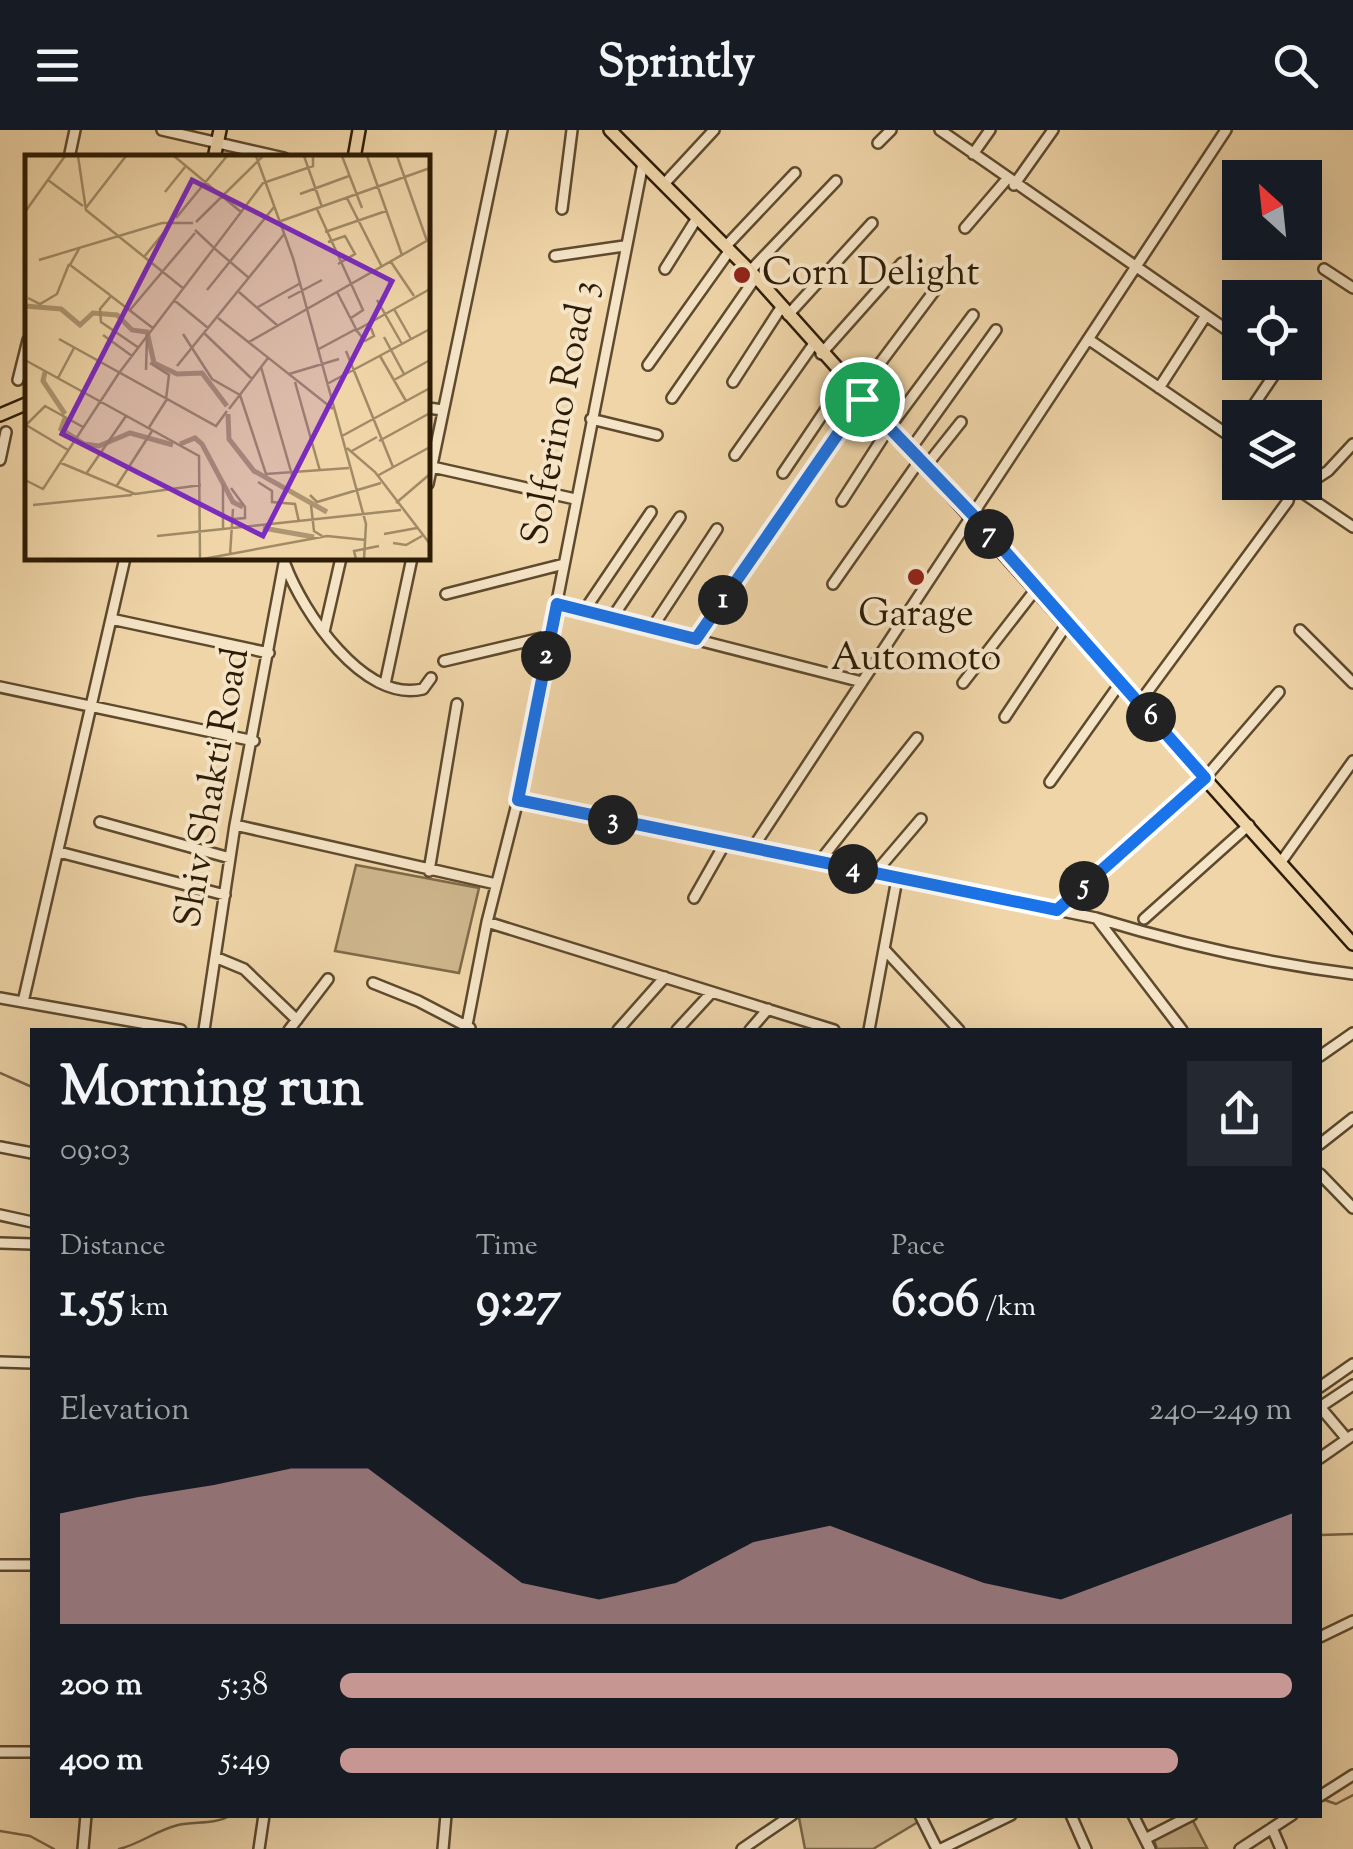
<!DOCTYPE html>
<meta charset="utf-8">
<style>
:root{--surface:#171b24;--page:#242831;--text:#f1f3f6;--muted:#9ea1a6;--accent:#c59692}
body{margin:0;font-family:"Sorts Mill Goudy",serif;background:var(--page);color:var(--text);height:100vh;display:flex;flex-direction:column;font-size:38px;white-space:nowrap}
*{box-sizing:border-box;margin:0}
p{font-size:32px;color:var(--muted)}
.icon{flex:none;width:55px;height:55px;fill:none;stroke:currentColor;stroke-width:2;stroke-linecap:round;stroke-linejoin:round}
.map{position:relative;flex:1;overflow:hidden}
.details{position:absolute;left:30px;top:898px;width:1292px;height:790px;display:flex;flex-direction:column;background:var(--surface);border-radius:0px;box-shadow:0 10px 40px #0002}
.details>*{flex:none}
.needle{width:65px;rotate:333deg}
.controls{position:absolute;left:1222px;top:30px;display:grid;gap:20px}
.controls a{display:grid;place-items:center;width:100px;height:100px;border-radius:0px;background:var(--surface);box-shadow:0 10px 40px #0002;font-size:50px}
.pin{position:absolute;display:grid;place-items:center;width:85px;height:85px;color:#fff;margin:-42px;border:5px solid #fff;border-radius:50%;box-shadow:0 2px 10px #0007}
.km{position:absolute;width:50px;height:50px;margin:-25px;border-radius:50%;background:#222;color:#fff;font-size:28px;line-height:50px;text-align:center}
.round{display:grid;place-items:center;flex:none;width:105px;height:105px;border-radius:0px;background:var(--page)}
.overview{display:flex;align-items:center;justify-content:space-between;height:170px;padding:0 30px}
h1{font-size:55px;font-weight:800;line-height:75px}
.figures{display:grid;grid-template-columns:repeat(3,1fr);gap:15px;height:170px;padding:10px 30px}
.figures div{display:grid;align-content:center}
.figures b{font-size:50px;font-weight:800}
.figures small{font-size:28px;font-weight:400}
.figures p{font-size:28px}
.chart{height:280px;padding:20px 30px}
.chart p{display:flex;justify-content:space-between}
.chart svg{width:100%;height:180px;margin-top:10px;fill:var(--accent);opacity:.7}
ul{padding:0 30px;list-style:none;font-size:32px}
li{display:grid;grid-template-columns:160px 120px 1fr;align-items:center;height:75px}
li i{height:25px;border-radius:12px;background:var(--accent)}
header{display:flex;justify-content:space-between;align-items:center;height:130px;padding:0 30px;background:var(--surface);font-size:45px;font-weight:800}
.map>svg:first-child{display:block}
.green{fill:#ceb68c;stroke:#7e6948;stroke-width:2.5}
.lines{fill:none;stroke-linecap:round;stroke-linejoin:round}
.stream{stroke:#7a6546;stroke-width:2.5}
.minor-casing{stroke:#5e4a2e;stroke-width:14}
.major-casing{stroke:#2d1c05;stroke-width:16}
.minor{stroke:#f5e4c6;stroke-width:9}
.major{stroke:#efd5a8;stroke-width:11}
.route-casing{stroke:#fff;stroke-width:20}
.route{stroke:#1a73e8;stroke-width:12}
.poi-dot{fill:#8f2418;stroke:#f5e4c6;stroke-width:4}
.labels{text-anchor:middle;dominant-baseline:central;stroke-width:8;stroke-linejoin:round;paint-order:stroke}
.poi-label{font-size:38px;fill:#2d1c05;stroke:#f5e4c6;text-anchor:start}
.street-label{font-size:38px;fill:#2d1c05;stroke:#f5e4c6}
.inset-river{fill:none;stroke:#ad9671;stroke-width:5}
.inset-road{fill:none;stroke:#a18b67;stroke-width:2.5}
.view{fill:#7b2cbf;fill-opacity:0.15;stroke:#7b2cbf;stroke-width:5}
.inset-edge{fill:none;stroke:#2d1c05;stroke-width:5}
</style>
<header><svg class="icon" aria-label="menu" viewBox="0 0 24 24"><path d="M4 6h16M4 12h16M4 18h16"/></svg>Sprintly<svg class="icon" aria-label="search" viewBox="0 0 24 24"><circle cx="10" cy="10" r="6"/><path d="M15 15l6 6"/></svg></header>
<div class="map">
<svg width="1353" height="1719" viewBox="0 0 1353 1719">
<rect width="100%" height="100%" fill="#efd5a8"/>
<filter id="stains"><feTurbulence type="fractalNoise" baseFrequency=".002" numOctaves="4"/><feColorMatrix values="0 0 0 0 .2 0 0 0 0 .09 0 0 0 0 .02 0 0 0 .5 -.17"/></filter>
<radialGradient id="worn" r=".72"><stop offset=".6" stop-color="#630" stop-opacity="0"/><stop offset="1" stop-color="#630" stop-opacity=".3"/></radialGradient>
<!-- green -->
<path class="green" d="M356 735 479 758 459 843 335 821Z
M804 1685H915L918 1692 873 1719H805L799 1688Z
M1192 1689 1207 1718 1157 1719 1154 1710Z"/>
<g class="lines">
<!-- stream -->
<path class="stream" d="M0 943 32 957
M1320 1405 1353 1404
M1322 1669 1336 1674 1353 1665
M0 1701 30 1706 54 1719
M119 1719C140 1714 157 1700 178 1695 196 1691 214 1695 232 1685"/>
<defs>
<path id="minor" d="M162 0 284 28
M940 0 1240 209
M878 13 891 0
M973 24 990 0
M69 28 75 0
M664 54 714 0
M1014 55 1053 0
M562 79 572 0
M965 98 1007 49
M726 116 795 43
M555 126 624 116
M665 139 697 88
M1324 139 1353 158
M750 141 836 51
M788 185 872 93
M1088 209 1240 313
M821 224 902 133
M648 235 730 120
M18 250 28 210
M733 252 782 176
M1159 258 1205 187
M857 264 941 152
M672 268 756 147
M428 278 443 280
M1245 288 1274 245V232
M591 289 657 305
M910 320 996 200
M735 325 813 215
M0 330 6 302
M428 336 575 369
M926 336 961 292
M783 343 845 251
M428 354 502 0
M1300 361 1353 397
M1291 365 1328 341 1353 314
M842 371 889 298 973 185
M285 434C303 482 363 573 423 559L431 548
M833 454 920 330
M446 464 564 434
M557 474 862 552
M584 481 651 382
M612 488 680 387
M111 489 269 523
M652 498 717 399
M1300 500 1353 553
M324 502 341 428
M695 509 861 269
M444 531 550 506
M963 553 1036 459
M385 554 412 428
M0 557 254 611
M1140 572 1288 371 1291 352
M1005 587 1067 494
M1050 652 1121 552
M518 670 1096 788C1181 814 1265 833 1353 844
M100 692 230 728
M235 695 496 754
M752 719 1226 0
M59 722 225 765
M819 732 917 608
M1281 732 1353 631
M429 741 457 574
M874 744 921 689
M694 768 724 715
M1057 780 1205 648 1279 562
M1144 789 1249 695
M1098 790 1182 900
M487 792 834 900
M884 819 959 900
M215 827 244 839 297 890
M373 853 418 871 470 898
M0 868 181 900
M23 872 125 428
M204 900 235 695 285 428
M289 900 328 849
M466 900 487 792 518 670 643 33
M618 900 665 847
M677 900 712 862
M750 900 768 879
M869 900 897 749
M1320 926 1353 903
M1320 1014 1353 988
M0 1017 32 1023
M1320 1044 1353 1078
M0 1085 32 1092
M0 1113 32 1114
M0 1232 32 1233
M1320 1257 1353 1234
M1320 1277 1347 1309
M1320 1277 1353 1255
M1320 1328 1353 1305
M0 1435H32
M1320 1507 1353 1491
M0 1622H32
M1320 1666 1353 1645
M920 1685 937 1719
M1071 1685 1086 1719
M1133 1685 1150 1719
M1272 1698 1281 1719
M1145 1709 1192 1685
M83 1719 86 1685
M259 1719 264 1685
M443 1719 446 1685
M742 1719 792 1685
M941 1719 1011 1685
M1240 1719 1292 1685"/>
<path id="major" d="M610 0 756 147 1353 814
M214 28 220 0
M354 28 359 0
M0 285 28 273"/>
</defs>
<!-- minor casing -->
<use href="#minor" class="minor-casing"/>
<!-- major casing -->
<use href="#major" class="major-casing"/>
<!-- minor -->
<use href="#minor" class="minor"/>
<!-- major -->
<use href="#major" class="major"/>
</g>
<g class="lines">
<defs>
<path id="route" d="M862 269 972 384 1205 648 1057 780 518 670 557 474 696 509Z"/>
</defs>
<!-- route casing -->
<use href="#route" class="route-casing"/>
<!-- route -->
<use href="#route" class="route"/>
</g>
<!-- markers -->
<g class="poi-dot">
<circle cx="742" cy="145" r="10"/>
<circle cx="916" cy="447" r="10"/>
</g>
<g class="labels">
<!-- poi labels -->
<g class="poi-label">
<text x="762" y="145">Corn Delight</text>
<text x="916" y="486" text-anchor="middle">Garage<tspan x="916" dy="44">Automoto</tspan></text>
</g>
<!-- street labels -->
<g class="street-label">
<text transform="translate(562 283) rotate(-79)">Solferino Road 3</text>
<text transform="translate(214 658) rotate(-80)">Shiv Shakti Road</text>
</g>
</g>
<!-- overview -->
<g transform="translate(25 25)">
<rect width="405" height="405" fill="#efd5a8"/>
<path class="inset-river" d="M0 151 36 154 55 170 68 158 92 160 107 175 122 177 129 208 152 219 177 218 202 251M20 217 18 226 40 259M203 259 204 284 229 316 302 357M40 263 36 274 59 289 74 291 105 278 148 290M155 289 170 283 177 289 208 347 218 352M238 373 289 382"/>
<path class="inset-road" d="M53 1 61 55 159 134M149 1 216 57M231 1 268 103 341 369 339 404M279 1 297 52M317 1 337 53M342 1 377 100M372 1 402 86M23 25 58 51M140 37 160 12M275 39 324 21M322 43 357 112M60 54 101 1M292 54 338 155 326 163M0 57 40 1M151 63 202 1M256 66 405 13M171 67 238 1M170 75 189 93 238 28 288 11V1M300 77 361 56M303 87 320 81 330 99 313 109M55 92 45 110 85 140M119 102 145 70M14 105 137 68H168M366 107 389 141M182 135 249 52M214 137 253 171M3 143 15 149 32 139 44 109M263 143 297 125M149 145 183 173M352 145 377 189M233 152 274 129M369 154 386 184M105 155 170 78M193 163 308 254M330 176 405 134M332 176 340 186 349 181 346 173M179 178 227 224M158 179 187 224 215 240M78 180 107 201M359 182 379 219M34 184 191 271 202 256M224 187 405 84M114 193 76 167 75 154 86 141 129 174M292 195 331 174 312 137M321 196 368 312M355 201 381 246M0 205 174 301 175 404M125 208 144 220 141 244M152 211 260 78M236 212 267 320M121 215 122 182M264 219 314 204M33 223 49 193M369 225 405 205M270 227 295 316M302 229 405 174M215 240 241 319 324 313M204 254 243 203M1 270 43 295M0 271 20 251 58 272M123 274 142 244M317 281 405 233M354 286 405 258M322 293 350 317 405 389M325 297 352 282M36 308 110 339 176 330M61 319 101 261M352 321 405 292M0 325 18 334 94 218 189 93 224 123M233 327 247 336V347L270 349 274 367M91 332 127 276M206 333 220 352V363L208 364M285 340 292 347 356 328M371 348 405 319M8 350 107 340M286 350 289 376 297 381M198 374V329M359 379 392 373M132 381 376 355M368 388 381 390 397 381M205 400 208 354M178 404 302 381 341 385M331 404 329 396 354 391"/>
<path class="view" d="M167 25 367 126 238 381 37 279Z"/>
<rect width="405" height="405" class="inset-edge"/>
</g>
<rect width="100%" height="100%" filter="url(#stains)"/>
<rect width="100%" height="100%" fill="url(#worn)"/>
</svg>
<div class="controls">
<a><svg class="needle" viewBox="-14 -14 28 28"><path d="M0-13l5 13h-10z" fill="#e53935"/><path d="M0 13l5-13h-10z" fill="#9ea1a6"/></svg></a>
<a><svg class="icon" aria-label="locate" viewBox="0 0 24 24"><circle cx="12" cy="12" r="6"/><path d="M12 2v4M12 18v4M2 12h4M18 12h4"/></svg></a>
<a><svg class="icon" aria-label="layers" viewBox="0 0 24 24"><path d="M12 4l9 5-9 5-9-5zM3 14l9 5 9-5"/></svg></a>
</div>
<div class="pin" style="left:862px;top:269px;background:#1e9e55"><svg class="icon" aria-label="arrive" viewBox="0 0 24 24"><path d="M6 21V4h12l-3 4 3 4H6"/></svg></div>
<b class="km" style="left:723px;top:470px">1</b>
<b class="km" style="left:546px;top:526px">2</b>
<b class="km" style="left:613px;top:690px">3</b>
<b class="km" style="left:853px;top:739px">4</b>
<b class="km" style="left:1084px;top:756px">5</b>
<b class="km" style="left:1151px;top:587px">6</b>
<b class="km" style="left:989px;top:404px">7</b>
<section class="details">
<div class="overview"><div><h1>Morning run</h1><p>09:03</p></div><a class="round"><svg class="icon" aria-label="share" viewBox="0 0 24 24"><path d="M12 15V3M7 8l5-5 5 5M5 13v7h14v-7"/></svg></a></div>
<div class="figures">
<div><p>Distance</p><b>1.55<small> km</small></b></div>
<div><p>Time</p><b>9:27</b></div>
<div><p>Pace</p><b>6:06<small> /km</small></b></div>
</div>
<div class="chart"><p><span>Elevation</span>240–249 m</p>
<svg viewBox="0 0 160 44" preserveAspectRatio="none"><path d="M0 44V17L10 13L20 10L30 6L40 6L50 20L60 34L70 38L80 34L90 24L100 20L110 27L120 34L130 38L140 31L150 24L160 17V44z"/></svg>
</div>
<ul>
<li><b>200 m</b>5:38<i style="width:100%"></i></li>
<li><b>400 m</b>5:49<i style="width:88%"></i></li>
</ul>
</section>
</div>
